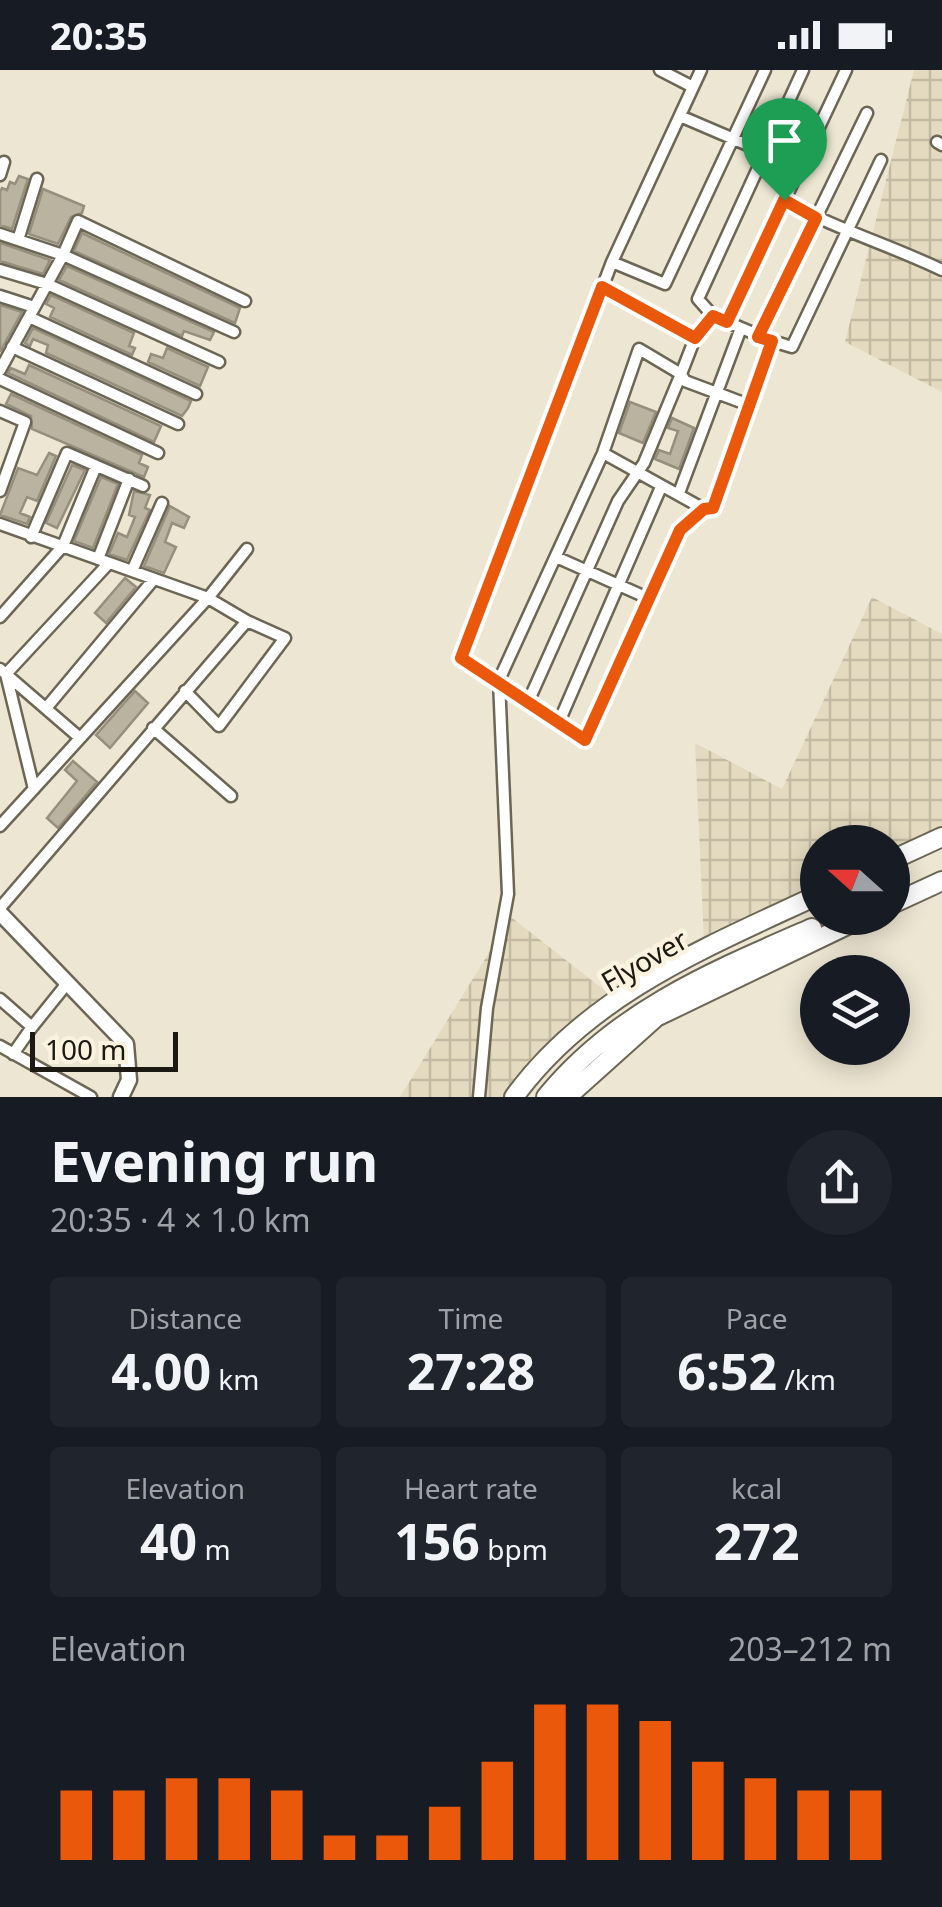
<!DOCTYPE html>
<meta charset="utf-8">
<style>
:root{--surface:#171b24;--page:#20242c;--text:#f1f3f6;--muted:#9ea1a6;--accent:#ea580c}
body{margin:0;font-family:"Noto Sans",sans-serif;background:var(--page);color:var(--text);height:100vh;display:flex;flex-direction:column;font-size:38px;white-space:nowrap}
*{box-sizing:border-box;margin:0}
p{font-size:32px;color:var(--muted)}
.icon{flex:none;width:55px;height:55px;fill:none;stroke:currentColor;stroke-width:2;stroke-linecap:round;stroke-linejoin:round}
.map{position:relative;height:1027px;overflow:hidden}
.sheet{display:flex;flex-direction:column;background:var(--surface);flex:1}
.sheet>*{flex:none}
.needle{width:65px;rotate:291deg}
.fabs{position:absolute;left:800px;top:755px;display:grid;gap:20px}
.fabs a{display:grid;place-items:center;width:110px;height:110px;border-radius:50%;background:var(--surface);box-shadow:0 5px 25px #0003;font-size:50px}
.scale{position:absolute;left:30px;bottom:25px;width:148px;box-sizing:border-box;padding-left:10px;border:5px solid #1b1911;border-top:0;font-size:28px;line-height:35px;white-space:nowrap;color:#1b1911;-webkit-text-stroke:8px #fbf3df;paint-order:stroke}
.pin{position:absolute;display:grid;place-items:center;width:85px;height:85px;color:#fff;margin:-102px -42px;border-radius:50% 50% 50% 0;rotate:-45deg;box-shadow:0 0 10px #0007}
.pin .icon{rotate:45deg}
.round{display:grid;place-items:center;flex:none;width:105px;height:105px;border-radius:52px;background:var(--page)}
.summary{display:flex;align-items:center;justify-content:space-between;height:170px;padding:0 50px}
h1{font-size:55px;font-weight:700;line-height:75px}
.metrics{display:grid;grid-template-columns:repeat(3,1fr);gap:15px;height:170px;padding:10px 50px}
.metrics div{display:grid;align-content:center;border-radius:10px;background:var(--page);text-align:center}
.metrics b{font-size:50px;font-weight:700}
.metrics small{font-size:28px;font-weight:400}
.metrics p{font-size:28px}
.chart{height:280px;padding:20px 50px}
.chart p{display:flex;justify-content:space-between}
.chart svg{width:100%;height:180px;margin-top:10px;stroke:var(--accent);stroke-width:6}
.status{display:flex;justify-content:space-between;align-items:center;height:70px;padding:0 50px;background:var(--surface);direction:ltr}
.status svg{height:28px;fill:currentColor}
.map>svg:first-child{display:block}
.industrial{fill:url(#industrial-grid)}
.building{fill:#bab3a0;stroke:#968f7d;stroke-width:2.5}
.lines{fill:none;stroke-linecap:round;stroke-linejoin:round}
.street-casing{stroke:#6c6655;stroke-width:15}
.secondary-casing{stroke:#6c6655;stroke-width:19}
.highway-casing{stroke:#6c6655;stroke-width:22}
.street{stroke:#fff;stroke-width:10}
.secondary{stroke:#fff;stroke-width:14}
.highway{stroke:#fff;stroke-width:18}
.route-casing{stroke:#fff;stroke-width:20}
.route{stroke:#ea580c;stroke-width:12}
.labels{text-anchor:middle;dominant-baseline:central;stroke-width:9;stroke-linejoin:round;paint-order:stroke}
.street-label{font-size:28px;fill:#1b1911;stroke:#fbf3df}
</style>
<div class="status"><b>20:35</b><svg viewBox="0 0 49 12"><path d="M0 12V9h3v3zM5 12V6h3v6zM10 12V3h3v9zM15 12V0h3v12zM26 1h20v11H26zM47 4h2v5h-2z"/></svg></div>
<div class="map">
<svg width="942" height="1027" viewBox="0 0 942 1027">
<defs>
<pattern id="industrial-grid" width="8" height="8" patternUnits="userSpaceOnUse" patternTransform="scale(2.5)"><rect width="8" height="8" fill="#e4dabf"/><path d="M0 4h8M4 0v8" fill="none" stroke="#c3baa3"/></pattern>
</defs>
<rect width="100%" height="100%" fill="#ede6d2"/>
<!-- industrial -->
<path class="industrial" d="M914 0H942V322L845 272Z
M872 527 942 564V761L893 784 892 772H818L817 819 704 871 695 673 782 719Z
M511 847 618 931 528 1019 512 1027H400Z"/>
<!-- building -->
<path class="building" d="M19 106 28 109 12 159 0 155V122L2 118 7 120 10 112 15 114Z
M43 119 84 136 82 143 71 147 58 174 29 164Z
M82 163 240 238 235 253 74 181Z
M0 173 50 190 43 204 0 191Z
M67 196 214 262 210 270 184 261 182 266 59 210Z
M51 225 134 263 129 276 135 278 132 285 50 247 54 238 46 234Z
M0 235 22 242 0 282Z
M33 258 191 331 188 338 182 346 46 283 48 275 33 269 30 276 25 273Z
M167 278 208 297 200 316 148 292 151 284 163 288Z
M29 295 161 356 154 372 8 303 11 298 25 304Z
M11 324 142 385 139 393 148 397 144 407 32 359 31 346 6 334Z
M630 332 656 342 643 373 619 363Z
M672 348 694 358 679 399 655 389 659 380 670 384 678 361 668 358Z
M49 383 56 386 37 431 27 427 20 443 30 447 27 454 0 445 18 398 37 405Z
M72 395 85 400 57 458 46 453Z
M101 407 118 414 93 478 74 471Z
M134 421 150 425 145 438 150 440 127 490 109 484 118 463 127 467 135 447 129 445Z
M170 436 189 447 184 458 172 453 165 472 176 477 164 503 144 496Z
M125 508 136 517 106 553 95 543Z
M135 621 148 633 110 678 96 665Z
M73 691 97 712 58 758 47 748 77 711 65 700Z"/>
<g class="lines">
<defs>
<path id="street" d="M660 0 693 17
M680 46 764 82
M937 72 942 75
M0 105 4 92
M784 130C835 159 890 175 942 200
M0 164 63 185 0 300
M18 170 37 109
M612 192 665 214 765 0
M0 200 47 214 219 292
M0 226 34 237
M713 246 698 229 803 0
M29 247 196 324
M727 252 846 0
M234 262 63 185 78 151 245 231
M758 267 867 43
M695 268 713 246 772 271 713 438 704 439 680 460 585 669 461 588 612 192 701 0
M772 271 792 277 881 90
M12 277 178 354
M0 309 158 383
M0 341 25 352 0 421
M603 383 704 439
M679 423 741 258
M0 454 208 528 0 756
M31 467 67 383 143 416
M556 487 650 529
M98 489 129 409
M132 501 162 433
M0 547 63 476 96 396
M0 599 80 668
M185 621 219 656 285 568 247 551
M529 630 618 431 644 393 681 304 685 311 749 335
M47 637 154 509
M559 652 661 417
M153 658 231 726
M34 719 6 604 109 493
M0 838 247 551 208 528 247 479
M0 929 32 957 65 916
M0 976 91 1027
M13 984 32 957
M479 1027 487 938 508 824 499 610 603 383 639 279 681 304 695 268 602 217"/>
<path id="secondary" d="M0 843 126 974 129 1010 121 1027"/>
<path id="highway" d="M892 790 942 767
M892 834 942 811
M514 1027C589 924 707 877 818 825
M546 1027C616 941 713 901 812 858
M567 1027 656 947 862 848"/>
</defs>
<!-- street casing -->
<use href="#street" class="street-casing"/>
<!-- secondary casing -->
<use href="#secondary" class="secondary-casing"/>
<!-- highway casing -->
<use href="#highway" class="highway-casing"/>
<!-- street -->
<use href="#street" class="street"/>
<!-- secondary -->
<use href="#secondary" class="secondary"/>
<!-- highway -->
<use href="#highway" class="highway"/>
</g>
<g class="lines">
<defs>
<path id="route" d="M784 130 816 148 758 267 772 271 713 438 704 439 680 460 585 670 461 588 602 217 695 268 713 246 727 252Z"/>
</defs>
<!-- route casing -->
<use href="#route" class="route-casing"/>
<!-- route -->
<use href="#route" class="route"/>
</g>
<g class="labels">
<!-- street labels -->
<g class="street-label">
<text transform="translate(644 890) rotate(-30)">Flyover</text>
</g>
</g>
</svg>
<div class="fabs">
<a><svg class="needle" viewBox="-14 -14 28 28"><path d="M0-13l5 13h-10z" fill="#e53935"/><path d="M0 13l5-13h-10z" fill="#9ea1a6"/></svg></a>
<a><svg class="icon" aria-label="layers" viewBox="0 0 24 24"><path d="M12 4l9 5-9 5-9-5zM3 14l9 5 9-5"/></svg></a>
</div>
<div class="scale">100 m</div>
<div class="pin" style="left:784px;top:130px;background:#1e9e55"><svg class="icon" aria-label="arrive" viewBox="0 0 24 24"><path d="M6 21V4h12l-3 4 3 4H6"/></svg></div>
</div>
<section class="sheet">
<div class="summary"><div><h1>Evening run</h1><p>20:35 · 4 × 1.0 km</p></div><a class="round"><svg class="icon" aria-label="share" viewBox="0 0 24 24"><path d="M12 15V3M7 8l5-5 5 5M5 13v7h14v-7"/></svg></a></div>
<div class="metrics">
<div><p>Distance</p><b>4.00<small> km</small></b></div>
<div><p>Time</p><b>27:28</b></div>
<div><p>Pace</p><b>6:52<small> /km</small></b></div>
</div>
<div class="metrics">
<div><p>Elevation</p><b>40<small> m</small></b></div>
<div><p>Heart rate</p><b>156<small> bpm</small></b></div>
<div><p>kcal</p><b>272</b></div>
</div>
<div class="chart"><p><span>Elevation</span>203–212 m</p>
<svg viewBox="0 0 160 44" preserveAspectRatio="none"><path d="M5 44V27M15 44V27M25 44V24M35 44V24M45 44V27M55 44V38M65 44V38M75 44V31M85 44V20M95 44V6M105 44V6M115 44V10M125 44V20M135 44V24M145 44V27M155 44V27"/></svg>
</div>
</section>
